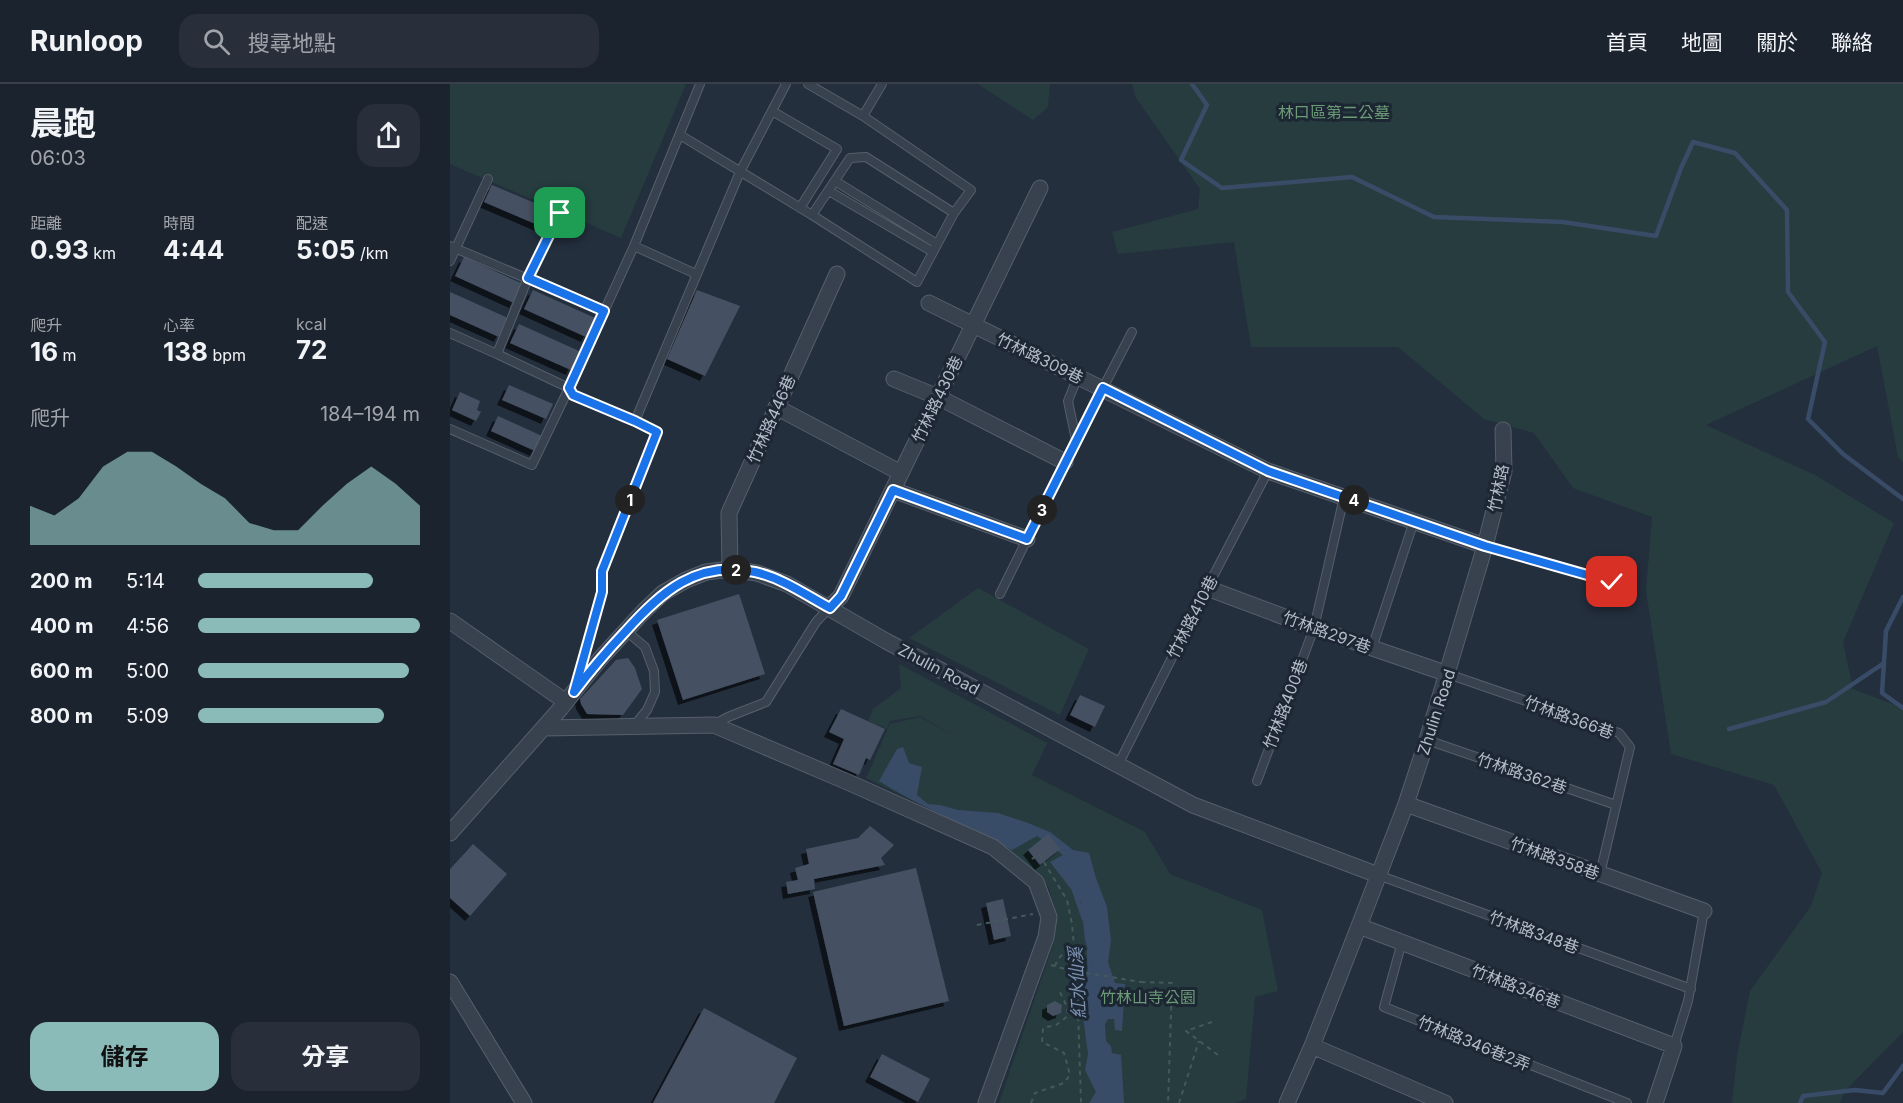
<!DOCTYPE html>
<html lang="zh-TW">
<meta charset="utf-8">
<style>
:root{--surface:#1b232e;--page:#282f3a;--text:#f1f3f6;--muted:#a0a4aa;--line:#39404a;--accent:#8bbbb9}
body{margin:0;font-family:Inter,"Noto Sans TC",sans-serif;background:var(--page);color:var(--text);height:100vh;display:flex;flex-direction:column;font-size:22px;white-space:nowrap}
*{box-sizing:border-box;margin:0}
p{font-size:20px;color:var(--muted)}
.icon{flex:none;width:33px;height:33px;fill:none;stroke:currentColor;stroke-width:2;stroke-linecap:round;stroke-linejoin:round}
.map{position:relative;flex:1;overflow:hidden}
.sheet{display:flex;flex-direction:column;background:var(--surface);width:450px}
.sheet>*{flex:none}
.pin{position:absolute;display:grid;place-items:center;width:51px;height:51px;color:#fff;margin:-26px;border-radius:12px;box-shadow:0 3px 9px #0006}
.km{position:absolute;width:30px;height:30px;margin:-15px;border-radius:50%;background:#222;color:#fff;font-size:16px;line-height:30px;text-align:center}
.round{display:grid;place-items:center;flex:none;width:63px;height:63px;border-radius:18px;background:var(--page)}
.head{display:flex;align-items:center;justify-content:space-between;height:102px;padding:0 30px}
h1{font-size:33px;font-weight:700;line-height:45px}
.figures{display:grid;grid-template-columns:repeat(3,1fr);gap:9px;height:102px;padding:6px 30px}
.figures div{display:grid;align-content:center}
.figures b{font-size:26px;font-weight:700}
.figures small{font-size:16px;font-weight:400}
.figures p{font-size:16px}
.chart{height:168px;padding:12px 30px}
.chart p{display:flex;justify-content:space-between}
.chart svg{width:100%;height:108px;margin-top:6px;fill:var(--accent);opacity:.7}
.primary-button{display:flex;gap:12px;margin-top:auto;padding:12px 30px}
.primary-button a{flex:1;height:69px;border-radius:18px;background:var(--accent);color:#111;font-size:24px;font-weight:700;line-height:69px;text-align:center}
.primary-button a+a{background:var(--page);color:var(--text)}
ul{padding:0 30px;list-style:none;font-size:20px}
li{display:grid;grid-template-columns:96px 72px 1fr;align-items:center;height:45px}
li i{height:15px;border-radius:8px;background:var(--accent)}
header{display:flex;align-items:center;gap:36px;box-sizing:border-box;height:84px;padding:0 30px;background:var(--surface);border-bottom:2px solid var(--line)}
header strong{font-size:28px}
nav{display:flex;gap:33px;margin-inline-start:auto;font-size:21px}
.search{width:420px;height:54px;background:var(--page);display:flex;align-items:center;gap:15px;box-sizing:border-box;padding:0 21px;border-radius:18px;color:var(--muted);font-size:22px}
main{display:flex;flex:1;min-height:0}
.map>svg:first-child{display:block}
.green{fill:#263c3f}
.water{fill:#394c67}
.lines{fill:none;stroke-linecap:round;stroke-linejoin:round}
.stream{stroke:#394c67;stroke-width:4.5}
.building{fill:#455162;filter:url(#shadow)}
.service-casing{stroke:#565f6c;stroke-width:10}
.minor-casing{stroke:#565f6c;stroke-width:17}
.path{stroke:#44595c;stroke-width:2;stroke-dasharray:4.5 4.5;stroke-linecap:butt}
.service{stroke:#38414e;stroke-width:8}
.minor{stroke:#38414e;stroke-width:15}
.path-bridge{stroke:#44595c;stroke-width:2;stroke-dasharray:4.5 4.5;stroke-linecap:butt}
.route-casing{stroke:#fff;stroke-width:12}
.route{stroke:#1a73e8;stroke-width:8}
.labels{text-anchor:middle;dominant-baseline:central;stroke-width:6;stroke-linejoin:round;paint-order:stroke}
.park-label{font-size:16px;fill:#6b9a76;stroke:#1d2633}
.street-label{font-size:16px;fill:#b4bcc9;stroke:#1d2633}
.water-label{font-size:18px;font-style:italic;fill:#7c92b1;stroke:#1d2633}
</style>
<header>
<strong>Runloop</strong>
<div class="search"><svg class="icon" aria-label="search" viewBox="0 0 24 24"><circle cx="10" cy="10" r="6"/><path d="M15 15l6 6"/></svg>搜尋地點</div>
<nav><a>首頁</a><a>地圖</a><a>關於</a><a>聯絡</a></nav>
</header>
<main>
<section class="sheet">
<div class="head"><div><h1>晨跑</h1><p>06:03</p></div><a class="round"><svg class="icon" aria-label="share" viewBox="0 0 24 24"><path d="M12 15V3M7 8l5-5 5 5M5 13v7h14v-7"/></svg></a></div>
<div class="figures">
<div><p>距離</p><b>0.93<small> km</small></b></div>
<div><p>時間</p><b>4:44</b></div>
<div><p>配速</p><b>5:05<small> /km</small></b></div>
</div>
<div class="figures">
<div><p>爬升</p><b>16<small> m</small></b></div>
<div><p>心率</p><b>138<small> bpm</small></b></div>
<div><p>kcal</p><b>72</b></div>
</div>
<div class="chart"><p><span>爬升</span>184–194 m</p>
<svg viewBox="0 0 160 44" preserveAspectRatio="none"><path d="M0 44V28L10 32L20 25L30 12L40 6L50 6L60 12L70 19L80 25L90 35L100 38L110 38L120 28L130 19L140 12L150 19L160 28V44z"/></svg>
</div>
<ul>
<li><b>200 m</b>5:14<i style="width:79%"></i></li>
<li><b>400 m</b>4:56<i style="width:100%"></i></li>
<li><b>600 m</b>5:00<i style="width:95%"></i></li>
<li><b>800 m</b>5:09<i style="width:84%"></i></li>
</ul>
<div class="primary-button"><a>儲存</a><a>分享</a></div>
</section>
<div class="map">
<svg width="1453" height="1019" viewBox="0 0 1453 1019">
<defs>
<filter id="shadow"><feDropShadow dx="-5" dy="5" stdDeviation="0" flood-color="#0009"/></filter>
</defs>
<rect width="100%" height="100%" fill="#242f3e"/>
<!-- green -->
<path class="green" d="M0 0H236L171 154 0 80Z
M528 0H600L598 23 583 36Z
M682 0H1453V379L1448 373 1427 262 1256 341 1365 391 1444 439 1393 558 1403 605 1453 624V948L1395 1007 1390 1019H1282L1287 972 1300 907 1361 822 1372 789 1324 701 1221 670 1196 507 1202 433 1123 404 1084 349 1034 335 948 263H801L784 158 668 170 662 148 748 125 750 105 686 14Z
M528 504 639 565 610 631 459 554Z
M449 580 597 659 582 691 695 748 720 790 812 826 828 907 805 913 796 1015 785 1019H549L602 864 607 831 598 802 572 777 531 750 416 694 440 640 470 633 508 654 470 632 440 637 437 645 418 637 423 625 451 604Z"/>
<!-- water -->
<path class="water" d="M453 663 459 679 472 683 467 711 478 720 490 721 508 726 548 729 578 739 600 748 623 766 639 769 646 794 657 823 661 857 658 878 665 899 675 900 672 947 665 946 664 935H658L655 940 656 957 661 962 662 969 671 971 674 1019H639L646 1008 635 986 638 970 629 902 642 879 635 856 631 818 600 778 613 771 587 752 562 766C517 742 471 723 429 697L447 665Z"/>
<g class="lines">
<!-- stream -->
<path class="stream" d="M742 0 757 21 731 76 772 104 902 93 984 133 1113 138 1206 152 1231 84 1243 58 1285 69 1337 126 1338 208 1375 258 1358 335 1393 370 1453 415
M1453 513 1436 547 1432 609 1453 624
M1279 645 1376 618 1434 579
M624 806 634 835
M639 867 640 888
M1350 1019 1353 1012 1405 1006 1433 1009 1453 982"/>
</g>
<!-- building -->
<path class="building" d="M42 101 104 127 97 145 34 118Z
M14 173 73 200 64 219 5 192Z
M83 206 145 234 136 253 74 225Z
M247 206 290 222 255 292 217 275Z
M0 208 58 234 49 253 0 231Z
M69 240 129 267 121 286 60 259Z
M59 301 103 320 96 335 52 316Z
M10 308 30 317 27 326 31 328 26 337 2 326Z
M48 332 92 352 85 367 41 347Z
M289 510 315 590 233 616 207 536Z
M178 574 185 584 192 605 173 631 137 630 131 620 130 615 166 576Z
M630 611 655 622 645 643 620 631Z
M391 625 435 645 420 676 416 674 409 691 383 680 394 655 379 648Z
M420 742 444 761 431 774 435 781 364 795 365 805 338 810 336 798 348 796 345 784 359 780 356 765 408 754Z
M598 750 610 765 590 781 578 766Z
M23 760 57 790 20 832 0 814V785Z
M466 784 499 917 394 942 363 808Z
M553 815 561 852 544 856 536 819Z
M605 917 612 921 611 929 603 932 597 928V921Z
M254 924 347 974 324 1019H203Z
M432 970 480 995 468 1018 420 993Z"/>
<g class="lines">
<defs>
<path id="service" d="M358 0 413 32
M322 27 387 65 350 124
M230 51 362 131 467 198 504 129 521 106 413 32 432 0
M385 97 487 160
M379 107 483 168
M362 131 400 74 416 73 504 129
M0 162 154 227
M184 162 246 190
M0 177 38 95
M0 249 47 270 78 194 110 129
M47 270 119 304 184 162 250 0
M185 337 290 88 336 0
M0 345 82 381 119 304 123 311 185 337 207 348 152 487V508L127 597
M626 356 618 317 628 292
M1035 462 1162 498
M550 510 626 356 682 248
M176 547 195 563 204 587 205 608 197 626 184 642
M922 564 964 437
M998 590 1169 649 1180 663 1150 790
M265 640 278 633 316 618 366 538 379 524
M977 656 1166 721
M668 681 757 504 818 387
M807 697 864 544 894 413
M928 791 1241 905
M952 858 934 923 1177 1019
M1224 962 1238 917 1254 827"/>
<path id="minor" d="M479 219 818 387 1035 462
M444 295 488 313 615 378
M326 323 451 389
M443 406 577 455
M280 485 279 429 387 190
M757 504 864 544 998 590
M379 524 391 512 590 104
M0 537 116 618
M94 644 264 641 400 699 543 763 586 798 599 833 596 853 536 1019
M956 720 1254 827
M0 749 111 624 150 575 194 527 213 509 236 496 256 488 280 485 307 489 337 500 436 557 743 721 928 791
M909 842 1224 962 1205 1019
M0 898 74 1019
M862 962 995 1019
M837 1019 862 962 909 842 956 720 977 656 1035 462 1054 387 1053 346"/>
</defs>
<!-- service casing -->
<use href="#service" class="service-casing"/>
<!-- minor casing -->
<use href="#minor" class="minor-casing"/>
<!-- path -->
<path class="path" d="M582 775 589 770 617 816 622 840 627 895 631 1019
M527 841 583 830
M601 881 618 886
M605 882C609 871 613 869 624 867
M691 898 722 899 718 1019
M762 938 736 947 768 971
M581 1019 585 1009 614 999 620 991 614 969 592 958 593 944 606 941 618 932 617 923 610 908
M729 1019 749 957"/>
<!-- service -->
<use href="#service" class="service"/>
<!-- minor -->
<use href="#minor" class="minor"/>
<!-- path-bridge -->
<path class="path-bridge" d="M618 886 691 898"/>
</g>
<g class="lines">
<defs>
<path id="route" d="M110 129 78 194 154 227 119 304 123 311 185 337 207 348 152 487V508L124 608C140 587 157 567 175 548 211 508 246 476 305 488 332 494 356 511 380 524L391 512 443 406 577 455 653 304 818 387 1035 462 1162 498"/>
</defs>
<!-- route casing -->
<use href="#route" class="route-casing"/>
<!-- route -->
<use href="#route" class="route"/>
</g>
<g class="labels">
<!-- park labels -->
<g class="park-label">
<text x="884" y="28">林口區第二公墓</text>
<text x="698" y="913">竹林山寺公園</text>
</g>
<!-- street labels -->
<g class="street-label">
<text transform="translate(590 274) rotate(26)">竹林路309巷</text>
<text transform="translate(487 315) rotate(-64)">竹林路430巷</text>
<text transform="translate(321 335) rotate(-66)">竹林路446巷</text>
<text transform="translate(1048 404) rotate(-79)">竹林路</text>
<text transform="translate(742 533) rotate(-63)">竹林路410巷</text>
<text transform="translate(877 548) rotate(20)">竹林路297巷</text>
<text transform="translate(489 585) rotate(28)">Zhulin Road</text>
<text transform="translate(835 620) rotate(-69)">竹林路400巷</text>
<text transform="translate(986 628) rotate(-72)">Zhulin Road</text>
<text transform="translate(1119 633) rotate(20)">竹林路366巷</text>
<text transform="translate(1072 689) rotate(19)">竹林路362巷</text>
<text transform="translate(1105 774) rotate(20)">竹林路358巷</text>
<text transform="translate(1084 848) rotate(20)">竹林路348巷</text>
<text transform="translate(1066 902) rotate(21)">竹林路346巷</text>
<text transform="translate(1024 959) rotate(22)">竹林路346巷2弄</text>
</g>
<!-- water labels -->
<g class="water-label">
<text transform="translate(627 899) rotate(-93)">紅水仙溪</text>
</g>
</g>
</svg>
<div class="pin" style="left:110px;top:129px;background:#1e9e55"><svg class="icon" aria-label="arrive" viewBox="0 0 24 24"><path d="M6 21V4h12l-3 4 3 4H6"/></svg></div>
<div class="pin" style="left:1162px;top:498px;background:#d93025"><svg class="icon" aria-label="check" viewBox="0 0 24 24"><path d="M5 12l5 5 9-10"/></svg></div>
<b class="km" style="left:180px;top:416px">1</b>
<b class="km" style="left:286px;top:486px">2</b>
<b class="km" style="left:592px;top:426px">3</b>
<b class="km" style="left:904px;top:416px">4</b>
</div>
</main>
